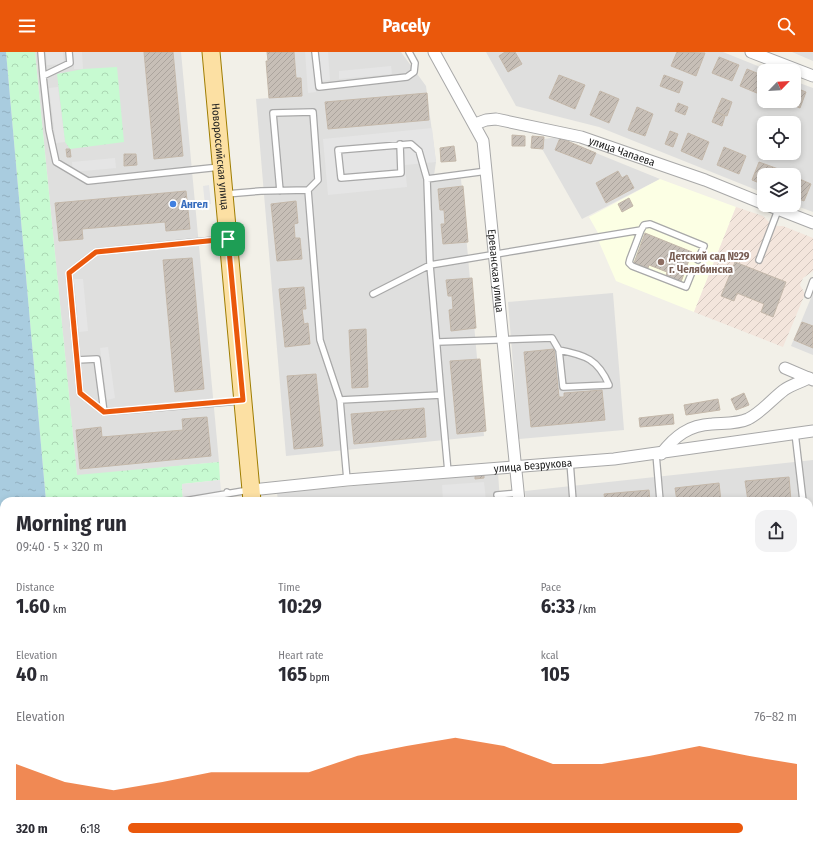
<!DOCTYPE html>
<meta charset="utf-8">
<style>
:root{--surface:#fff;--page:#f2f2f3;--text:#2b2b33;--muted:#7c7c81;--accent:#ea580c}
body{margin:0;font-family:"Fira Sans Condensed",sans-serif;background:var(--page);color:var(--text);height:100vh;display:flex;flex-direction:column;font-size:15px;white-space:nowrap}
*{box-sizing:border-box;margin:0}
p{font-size:13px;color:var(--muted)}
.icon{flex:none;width:22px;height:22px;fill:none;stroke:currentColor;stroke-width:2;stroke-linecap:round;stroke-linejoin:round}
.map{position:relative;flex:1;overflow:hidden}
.details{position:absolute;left:0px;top:445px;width:813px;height:354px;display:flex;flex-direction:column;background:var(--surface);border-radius:12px 12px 0 0;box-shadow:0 2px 6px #0003}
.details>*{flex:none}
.needle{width:26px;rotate:65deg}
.controls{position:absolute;left:757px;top:12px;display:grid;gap:8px}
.controls a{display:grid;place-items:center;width:44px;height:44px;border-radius:8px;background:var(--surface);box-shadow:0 2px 6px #0003;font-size:20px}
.pin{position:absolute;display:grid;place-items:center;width:34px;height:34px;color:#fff;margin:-17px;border-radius:8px;box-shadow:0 2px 6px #0006}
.round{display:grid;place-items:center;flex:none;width:42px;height:42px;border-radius:12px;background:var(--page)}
.headline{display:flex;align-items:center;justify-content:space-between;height:68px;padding:0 16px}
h1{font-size:22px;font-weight:700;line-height:30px}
.stats{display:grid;grid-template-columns:repeat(3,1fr);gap:6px;height:68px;padding:4px 16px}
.stats div{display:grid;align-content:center}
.stats b{font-size:20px;font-weight:700}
.stats small{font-size:11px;font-weight:400}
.stats p{font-size:11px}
.chart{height:112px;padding:8px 16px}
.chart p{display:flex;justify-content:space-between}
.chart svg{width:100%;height:72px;margin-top:4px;fill:var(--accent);opacity:.7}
ul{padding:0 16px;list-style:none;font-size:13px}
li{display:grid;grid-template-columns:64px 48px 1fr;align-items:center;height:30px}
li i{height:10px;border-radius:5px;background:var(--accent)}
header{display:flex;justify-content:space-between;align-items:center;height:52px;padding:0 16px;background:var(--accent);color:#fff;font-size:18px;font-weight:700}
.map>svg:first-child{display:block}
.residential{fill:#dfdfde;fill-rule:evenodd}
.education{fill:#fcffe4}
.military{fill:url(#military-furrows)}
.park{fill:url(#park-crowns)}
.parking{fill:#e5e5e5}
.water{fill:url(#water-ripples)}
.building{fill:url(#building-hatch);stroke:#c4b8aa}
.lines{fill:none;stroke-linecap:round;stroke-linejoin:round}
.service-casing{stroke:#a8a8a8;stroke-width:8}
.minor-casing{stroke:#a8a8a8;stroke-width:13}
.primary-casing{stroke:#9f7d00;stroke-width:19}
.service{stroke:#fff;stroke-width:5.5}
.minor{stroke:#fff;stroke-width:11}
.primary{stroke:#fce0a3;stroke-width:17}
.route-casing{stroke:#fff;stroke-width:8}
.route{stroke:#ea580c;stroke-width:5}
.shop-dot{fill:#3f7fe0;stroke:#fff;stroke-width:1.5}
.education-dot{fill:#8d6e63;stroke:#fff;stroke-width:1.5}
.labels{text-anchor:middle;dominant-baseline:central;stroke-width:4;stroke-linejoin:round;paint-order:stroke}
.street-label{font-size:11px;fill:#212121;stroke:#fff}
.shop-label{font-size:11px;font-weight:bold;fill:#366cbe;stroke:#fff;text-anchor:start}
.education-label{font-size:11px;font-weight:bold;fill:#785e54;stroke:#fff;text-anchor:start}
</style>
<header><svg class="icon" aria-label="menu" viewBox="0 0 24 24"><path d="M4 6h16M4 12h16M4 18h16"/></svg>Pacely<svg class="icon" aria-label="search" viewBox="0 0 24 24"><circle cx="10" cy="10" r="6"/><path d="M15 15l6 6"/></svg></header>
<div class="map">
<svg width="813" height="799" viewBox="0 0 813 799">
<defs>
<pattern id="military-furrows" width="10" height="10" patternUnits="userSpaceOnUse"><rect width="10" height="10" fill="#f3e5dc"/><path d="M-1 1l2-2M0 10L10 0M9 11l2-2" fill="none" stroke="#d0c4bc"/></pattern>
<pattern id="park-crowns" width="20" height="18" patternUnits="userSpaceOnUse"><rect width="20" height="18" fill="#c7fad1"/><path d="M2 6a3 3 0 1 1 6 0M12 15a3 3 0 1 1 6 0" fill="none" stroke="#abd6b3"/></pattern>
<pattern id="water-ripples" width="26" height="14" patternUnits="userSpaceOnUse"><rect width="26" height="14" fill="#a9ccdf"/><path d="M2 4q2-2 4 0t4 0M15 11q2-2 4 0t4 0" fill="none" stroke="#91afbf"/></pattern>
<pattern id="building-hatch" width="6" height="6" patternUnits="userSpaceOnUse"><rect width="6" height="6" fill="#c7bfb7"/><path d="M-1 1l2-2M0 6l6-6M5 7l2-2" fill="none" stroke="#aba49d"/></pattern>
</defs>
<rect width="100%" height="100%" fill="#f2f0e8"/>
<!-- residential -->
<path class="residential" d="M35 0H181L219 410 77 424Z
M267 0H401L426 34 436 110 433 130 461 127 484 384 286 404 256 47 269 46 266 9H268Z
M486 0H723L770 19H764V49H794V29L813 36V160L794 153V123H764V141L599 75 516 54ZM764 71H794V101H764Z
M792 0H813V9Z
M551 86H559L660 127 582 167 537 88Z
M613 241 624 378 519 387 508 250Z
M813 241V303L791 294Z
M813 408V799H558V795H809V449H526L525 439Z
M498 421 500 449H278L277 441Z
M444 795H532L533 799H444Z"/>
<!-- education -->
<path class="education" d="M660 127 736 155 694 260 616 229 599 190 602 188 589 165Z
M109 795H253L254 799H110Z"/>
<!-- military -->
<path class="military" d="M736 155 763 164 773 174H783L813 186V219L803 226 800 233 805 242 783 295 694 260Z"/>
<!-- park -->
<path class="park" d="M6 0H35L77 423 219 410 220 428 182 432 183 449H46Z
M117 15 124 90 70 97 65 90 57 22 83 17Z
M78 795H109L110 799H77Z"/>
<!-- parking -->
<path class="parking" d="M46 0H63L64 12 47 13Z
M73 0H82L83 17H74Z
M305 0H313L316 40 308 41Z
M318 0H328L330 28 321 29Z
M391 14 392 22 339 27V19Z
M58 35 65 90 56 91 49 36Z
M432 76 436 110 405 113 407 135 328 143 323 87Z
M115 106 116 116 73 120 72 110Z
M209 133 211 152 205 153 203 134Z
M74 227H83L88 279 79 280Z
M108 295 115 346 107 348 100 296Z
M220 428 222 449H183L182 432Z
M484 430 486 449H443L442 433Z"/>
<!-- water -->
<path class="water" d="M0 0H6L46 449H4V795H78L77 799H0Z"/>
<!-- building -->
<path class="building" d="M144 0H173L183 104 154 107Z
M267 0H294L296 26H301L302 44 269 46 266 9H268Z
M505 0H515L522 12 508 20 499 4Z
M677 0 705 1 696 24 671 14Z
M719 5 739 13 732 29 712 21Z
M747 17 764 24V44L740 34Z
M559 23 585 33 575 57 549 46Z
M664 23 683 30 679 41 660 34Z
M794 35 806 40 800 56 784 49H794Z
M600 39 619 47 609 71 590 63Z
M427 41 429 68 328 77 325 50Z
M722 46 732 50 727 64 716 60Z
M678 51 688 55 685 63 675 59Z
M637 55 653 62 645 84 628 78Z
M716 60 725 64 722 74 712 70Z
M670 79 678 82 673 95 665 92Z
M688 81 709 90 702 108 681 99Z
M512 83 525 84V94H512Z
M532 84 544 85 543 97 531 96Z
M560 86 596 101 591 112 555 98Z
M454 94 456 109 441 110 440 96Z
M724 95 746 104 739 122 717 113Z
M66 97H70L71 105H67Z
M124 102H136L137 113 124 114Z
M759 110 781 118 779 123H764V133L752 128Z
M618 119 622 126 627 123 634 136 606 151 596 131Z
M795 125 811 132 804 149 794 145Z
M463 134 468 190 443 192 441 172H445L444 158H440L438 137Z
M186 139 190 177 166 179 165 170 82 177 83 187 59 189 55 151Z
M629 146 633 154 622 160 618 152Z
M296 149 298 171 294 172 295 186H300L302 207 277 209 271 152Z
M645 181 692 200 681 230 666 224 667 220 649 213 648 216 634 211Z
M192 206 204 337 175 340 163 208Z
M735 210 786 230 773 265 761 260 764 252 737 241 734 249 721 244Z
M472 226 476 276 451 279 449 258 453 257 452 244H448L446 228Z
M304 235 306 257H302L304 272 308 271 310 292 285 295 279 237Z
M802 270 813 274V296L794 288Z
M366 277 368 335 352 336 349 278Z
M554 297 559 345H564V341L602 338 605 368 531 375 524 300Z
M480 307 486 379 457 382 450 309Z
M316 322 323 394 294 397 287 324Z
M744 341 749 353 736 358 731 347Z
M718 347 720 358 686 363 684 353Z
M424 356 426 385 354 392 351 362Z
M673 362 674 372 640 375 639 366Z
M207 365 211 404 80 417 76 378 101 375 102 385 183 378 182 367Z
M484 423V426L475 427V424Z
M789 425 791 449H748L745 429Z
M719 431 721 449H677L675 436Z
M649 438 650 449H605L604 442Z
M564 446V449H538V448Z
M809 480H813V549H809Z
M809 570 813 572 809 581Z
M809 609H813V653H809Z
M809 668 813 673V696L809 698Z
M344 795H444L445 799H345Z
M483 795H516V799H484Z"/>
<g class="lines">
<defs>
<path id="service" d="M41 0 43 24
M69 0 70 11 43 24 49 78 56 110 88 129 220 115
M315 0 319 35 407 25 414 20 415 11 409 0
M427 127 487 119
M280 139 273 61 313 60 318 128 308 138 320 288 340 348 441 343 430 213 427 127 419 99 411 92 338 98 341 126 401 121 400 92
M226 142 261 139 308 138
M641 178 630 207 629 211 632 214 686 235 692 220
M225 187 96 200 69 221 80 341 104 360 240 349
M759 208 778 158
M373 242 430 213 641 178 644 173 650 172 704 194 698 208
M808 243 813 229
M438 290 552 286 559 298 563 335 609 333C598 307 585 303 559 298
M77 308 97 307 104 360
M441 343 448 420
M340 348 347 428
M795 381 803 449
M656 402 660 449
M570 410 573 449
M497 443 518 441
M184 449 249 438
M224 449 227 440
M809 467 813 466
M809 554H813
M809 603 813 602
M809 720 813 719
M809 794H813
M119 795V799
M315 795 316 799
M461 795 462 799
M739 795 740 799
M775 799 803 795"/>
<g id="minor">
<path id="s1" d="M434 0 483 89 519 449"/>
<path d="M751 0 813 24"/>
<path id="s2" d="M475 72 486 68 496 67 581 85 705 128 764 152"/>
<path d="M767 153 813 171"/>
<path d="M785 316 813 328"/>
<path d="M661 402C675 384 689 373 712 372 724 371 737 372 748 367 762 360 772 347 784 338 791 333 801 330 809 326"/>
<path id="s3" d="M251 438 347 428 614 407 813 379"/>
<path d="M551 795 552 799"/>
</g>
<g id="primary">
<path id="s4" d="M211 0 252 449"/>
<path d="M284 795V799"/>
</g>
</defs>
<!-- service casing -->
<use href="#service" class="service-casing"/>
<!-- minor casing -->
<use href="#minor" class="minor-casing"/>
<!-- primary casing -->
<use href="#primary" class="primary-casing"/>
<!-- service -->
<use href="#service" class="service"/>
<!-- minor -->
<use href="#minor" class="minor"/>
<!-- primary -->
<use href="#primary" class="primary"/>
</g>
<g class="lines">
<defs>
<path id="route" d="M228 187 243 348 104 360 80 341 69 221 96 200Z"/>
</defs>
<!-- route casing -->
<use href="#route" class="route-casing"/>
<!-- route -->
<use href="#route" class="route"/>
</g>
<!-- markers -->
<circle class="shop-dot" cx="173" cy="152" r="4"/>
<circle class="education-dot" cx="661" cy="210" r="4"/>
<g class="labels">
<!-- street labels -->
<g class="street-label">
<text stroke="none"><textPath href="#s2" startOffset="152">улица Чапаева</textPath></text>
<text stroke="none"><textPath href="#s4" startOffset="105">Новороссийская улица</textPath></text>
<text stroke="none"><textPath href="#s1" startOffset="232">Ереванская улица</textPath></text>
<text stroke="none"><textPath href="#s3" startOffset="283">улица Безрукова</textPath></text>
</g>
<!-- shop labels -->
<g class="shop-label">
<text x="181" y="152">Ангел</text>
</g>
<!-- education labels -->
<g class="education-label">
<text x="669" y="204">Детский сад №29<tspan x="669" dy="13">г. Челябинска</tspan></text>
</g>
</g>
</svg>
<div class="controls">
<a><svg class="needle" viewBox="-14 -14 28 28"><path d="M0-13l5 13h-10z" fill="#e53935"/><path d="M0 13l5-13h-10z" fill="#7c7c81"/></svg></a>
<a><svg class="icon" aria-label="locate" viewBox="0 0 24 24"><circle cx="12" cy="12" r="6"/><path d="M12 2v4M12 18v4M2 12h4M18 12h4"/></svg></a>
<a><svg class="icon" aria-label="layers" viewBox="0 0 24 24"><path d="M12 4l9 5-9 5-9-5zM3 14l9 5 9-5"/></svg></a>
</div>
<div class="pin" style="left:228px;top:187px;background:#1e9e55"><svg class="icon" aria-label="arrive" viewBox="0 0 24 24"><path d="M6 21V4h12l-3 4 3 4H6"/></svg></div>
<section class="details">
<div class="headline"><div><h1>Morning run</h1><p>09:40 · 5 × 320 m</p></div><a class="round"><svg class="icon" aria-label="share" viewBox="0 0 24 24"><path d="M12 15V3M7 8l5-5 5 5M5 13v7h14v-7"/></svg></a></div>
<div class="stats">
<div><p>Distance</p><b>1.60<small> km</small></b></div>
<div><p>Time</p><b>10:29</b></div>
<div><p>Pace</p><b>6:33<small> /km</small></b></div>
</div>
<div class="stats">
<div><p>Elevation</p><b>40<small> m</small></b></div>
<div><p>Heart rate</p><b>165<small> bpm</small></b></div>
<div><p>kcal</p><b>105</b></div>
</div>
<div class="chart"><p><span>Elevation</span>76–82 m</p>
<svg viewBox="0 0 160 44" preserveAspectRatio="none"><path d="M0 44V22L10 33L20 38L30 33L40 27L50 27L60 27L70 17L80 11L90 6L100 11L110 22L120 22L130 17L140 11L150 17L160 22V44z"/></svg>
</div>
<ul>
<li><b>320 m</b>6:18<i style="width:92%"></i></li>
</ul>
</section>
</div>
